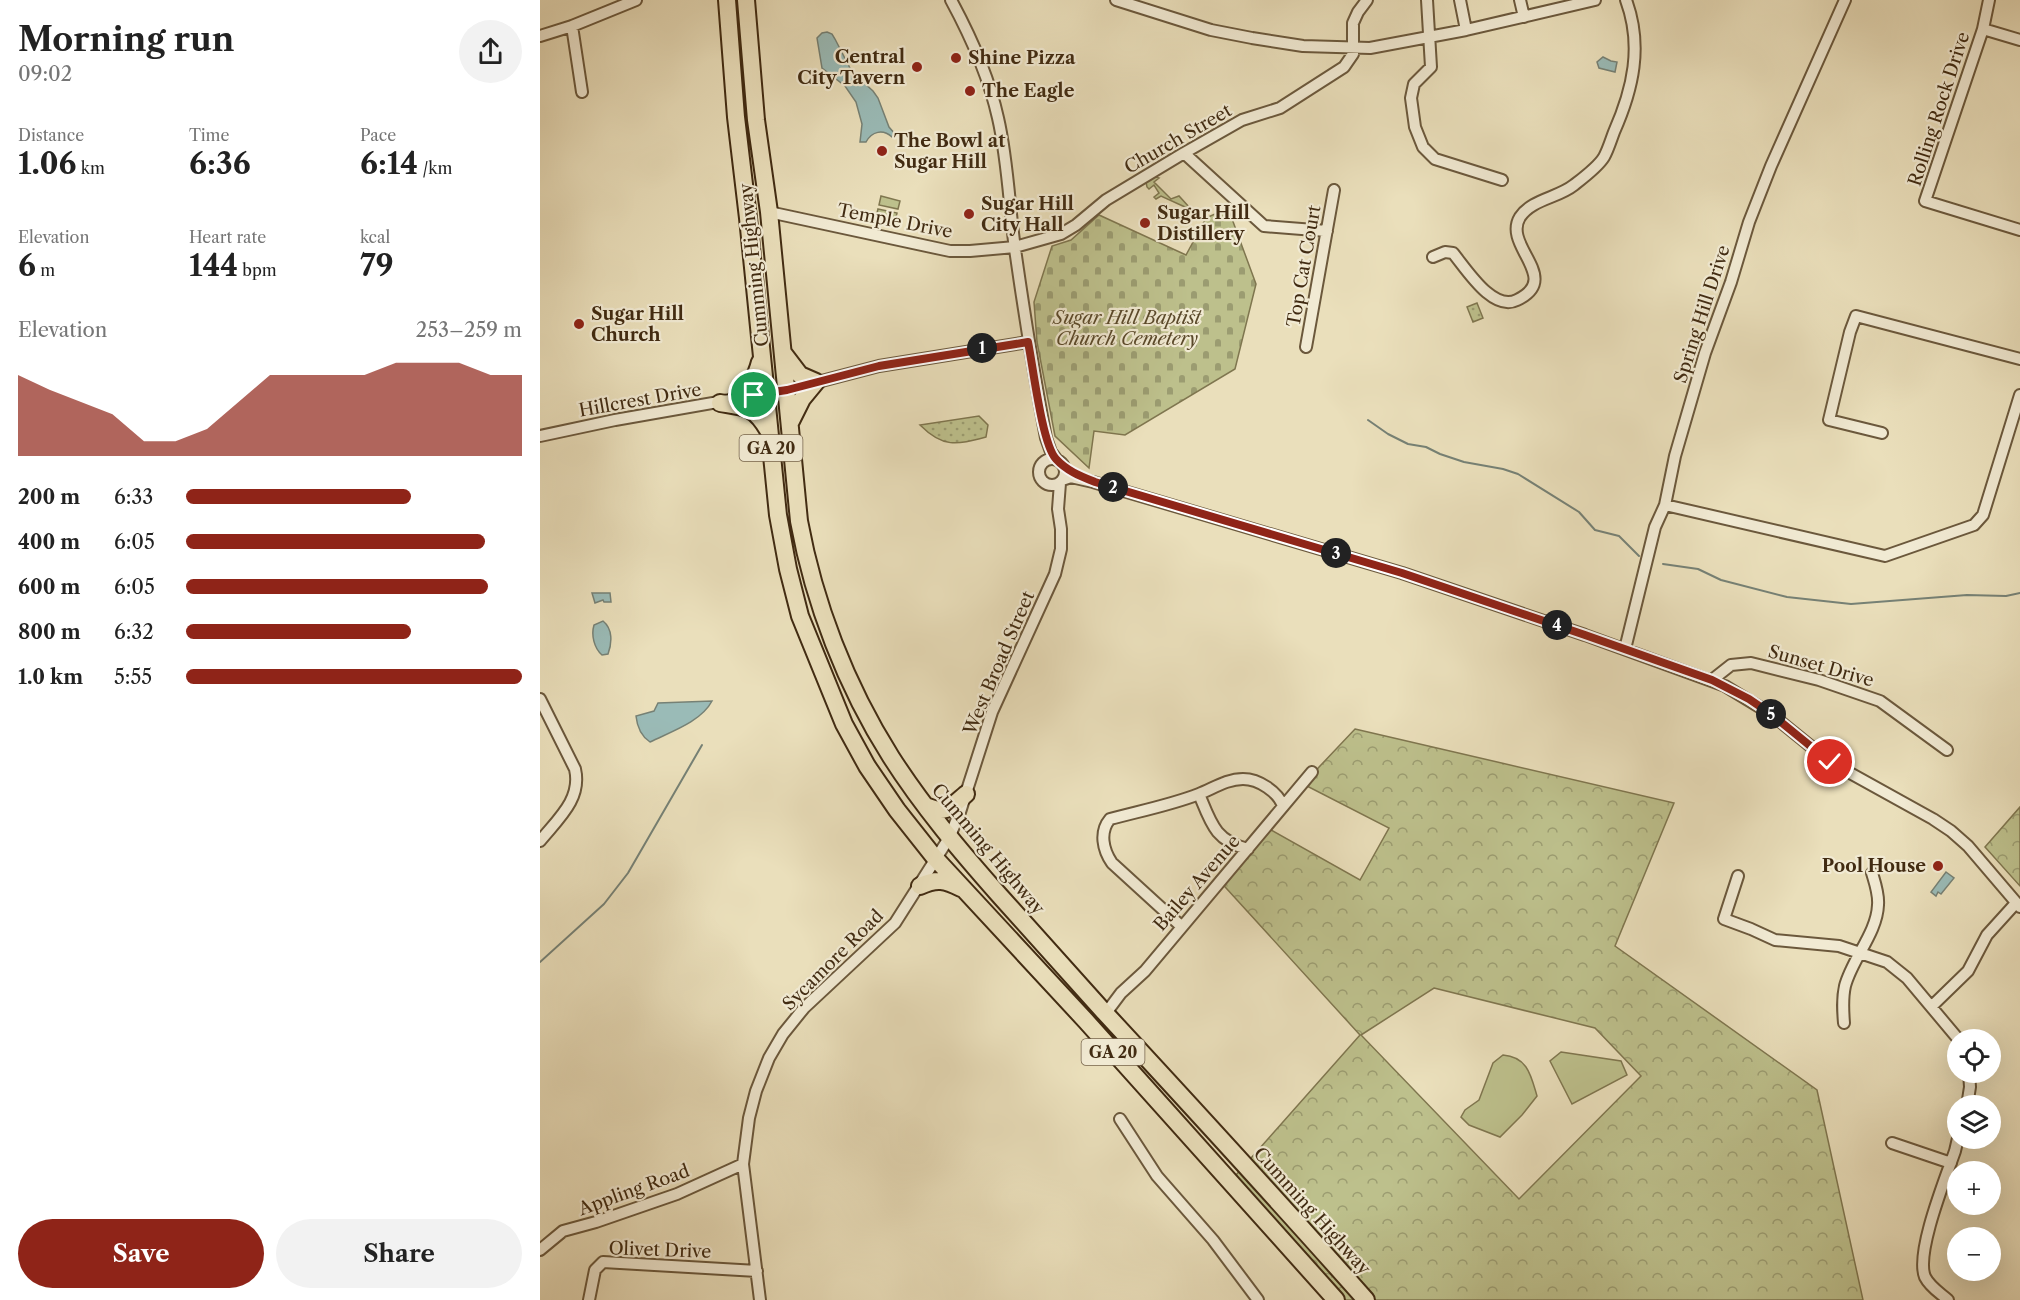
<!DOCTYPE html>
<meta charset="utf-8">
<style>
:root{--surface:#fff;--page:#f2f2f2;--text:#222;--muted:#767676;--accent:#8f2418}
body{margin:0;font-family:"Libre Caslon Text",serif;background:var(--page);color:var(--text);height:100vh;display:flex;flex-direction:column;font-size:22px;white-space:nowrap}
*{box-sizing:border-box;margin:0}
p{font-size:20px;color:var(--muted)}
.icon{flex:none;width:33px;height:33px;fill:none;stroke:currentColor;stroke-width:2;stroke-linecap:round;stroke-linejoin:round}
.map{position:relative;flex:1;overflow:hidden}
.drawer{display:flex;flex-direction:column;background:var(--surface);width:540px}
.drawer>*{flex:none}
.controls{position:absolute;left:1407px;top:1029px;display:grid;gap:12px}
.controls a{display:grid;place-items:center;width:54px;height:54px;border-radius:50%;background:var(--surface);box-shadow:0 6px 24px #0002;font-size:30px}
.pin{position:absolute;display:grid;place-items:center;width:51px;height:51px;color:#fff;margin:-26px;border:3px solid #fff;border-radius:50%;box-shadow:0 2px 6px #0007}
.km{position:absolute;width:30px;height:30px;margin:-15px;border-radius:50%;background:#222;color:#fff;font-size:16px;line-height:30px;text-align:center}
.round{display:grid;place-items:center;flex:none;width:63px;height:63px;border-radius:32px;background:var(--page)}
.head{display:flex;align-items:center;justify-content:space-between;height:102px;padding:0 18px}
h1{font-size:33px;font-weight:700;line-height:45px}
.stats{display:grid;grid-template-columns:repeat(3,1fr);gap:9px;height:102px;padding:6px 18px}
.stats div{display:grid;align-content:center}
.stats b{font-size:30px;font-weight:700}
.stats small{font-size:16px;font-weight:400}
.stats p{font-size:16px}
.chart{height:168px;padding:12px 18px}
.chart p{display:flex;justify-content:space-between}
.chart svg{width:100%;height:108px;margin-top:6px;fill:var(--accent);opacity:.7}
.action{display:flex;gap:12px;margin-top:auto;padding:12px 18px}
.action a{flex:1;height:69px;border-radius:36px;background:var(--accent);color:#fff;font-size:24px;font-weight:700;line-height:69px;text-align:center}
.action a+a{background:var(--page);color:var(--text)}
ul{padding:0 18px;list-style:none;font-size:20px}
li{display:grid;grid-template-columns:96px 72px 1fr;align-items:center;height:45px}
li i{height:15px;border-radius:8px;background:var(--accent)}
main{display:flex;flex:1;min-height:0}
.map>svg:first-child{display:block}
.green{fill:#bdc08c;stroke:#7f764f;stroke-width:1.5}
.forest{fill:url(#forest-crowns);stroke:#7f764f;stroke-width:1.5;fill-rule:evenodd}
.cemetery{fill:url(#cemetery-stones);stroke:#7f764f;stroke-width:1.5}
.park{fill:url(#park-dots);stroke:#7f764f;stroke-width:1.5}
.water{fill:#9abbb7;stroke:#768175;stroke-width:1.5}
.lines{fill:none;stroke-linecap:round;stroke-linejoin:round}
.stream{stroke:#768175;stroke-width:2}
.minor-casing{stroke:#6b583c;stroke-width:14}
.highway-casing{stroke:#412b12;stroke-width:20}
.minor{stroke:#f1ead3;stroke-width:10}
.highway{stroke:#eadfbb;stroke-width:16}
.route-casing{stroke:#fff;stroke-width:12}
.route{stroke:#8f2418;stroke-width:8}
.poi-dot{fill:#8f2418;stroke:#f1ead3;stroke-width:2}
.labels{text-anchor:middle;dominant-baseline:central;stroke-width:4.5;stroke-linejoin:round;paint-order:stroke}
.shield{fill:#f1ead3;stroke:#76644c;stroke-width:1.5}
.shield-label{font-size:16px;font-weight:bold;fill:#412b12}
.poi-label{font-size:18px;font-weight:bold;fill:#412b12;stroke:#f1ead3;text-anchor:start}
.street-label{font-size:18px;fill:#412b12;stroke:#f1ead3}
.park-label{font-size:18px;font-style:italic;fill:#5a492a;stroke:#f1ead3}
</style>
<main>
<section class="drawer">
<div class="head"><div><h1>Morning run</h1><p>09:02</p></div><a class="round"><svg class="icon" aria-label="share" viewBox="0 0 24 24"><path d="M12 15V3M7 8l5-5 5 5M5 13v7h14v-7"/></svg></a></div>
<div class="stats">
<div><p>Distance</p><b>1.06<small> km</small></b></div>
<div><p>Time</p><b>6:36</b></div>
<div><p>Pace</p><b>6:14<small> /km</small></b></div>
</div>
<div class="stats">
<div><p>Elevation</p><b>6<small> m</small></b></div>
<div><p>Heart rate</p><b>144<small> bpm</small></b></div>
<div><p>kcal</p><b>79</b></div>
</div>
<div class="chart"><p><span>Elevation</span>253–259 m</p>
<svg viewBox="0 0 160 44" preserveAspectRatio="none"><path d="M0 44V11L10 17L20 22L30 27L40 38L50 38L60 33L70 22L80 11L90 11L100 11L110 11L120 6L130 6L140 6L150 11L160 11V44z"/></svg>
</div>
<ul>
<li><b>200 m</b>6:33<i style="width:67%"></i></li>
<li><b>400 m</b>6:05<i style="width:89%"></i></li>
<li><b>600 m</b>6:05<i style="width:90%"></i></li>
<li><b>800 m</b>6:32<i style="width:67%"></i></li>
<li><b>1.0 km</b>5:55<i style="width:100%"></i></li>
</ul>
<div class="action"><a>Save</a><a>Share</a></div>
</section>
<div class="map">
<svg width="1480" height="1300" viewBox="0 0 1480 1300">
<defs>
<pattern id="forest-crowns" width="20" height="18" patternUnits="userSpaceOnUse" patternTransform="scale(1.5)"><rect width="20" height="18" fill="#bdc08c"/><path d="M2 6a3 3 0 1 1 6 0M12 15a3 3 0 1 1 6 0" fill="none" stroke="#9b9c71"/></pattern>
<pattern id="cemetery-stones" width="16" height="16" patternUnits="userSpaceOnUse" patternTransform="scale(1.5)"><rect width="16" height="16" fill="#bdc08c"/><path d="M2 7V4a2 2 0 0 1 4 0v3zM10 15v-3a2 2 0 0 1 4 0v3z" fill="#9b9c71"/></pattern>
<pattern id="park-dots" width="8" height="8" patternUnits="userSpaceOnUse" patternTransform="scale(1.5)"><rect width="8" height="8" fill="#bdc08c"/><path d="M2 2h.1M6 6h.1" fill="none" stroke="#9b9c71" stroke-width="1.8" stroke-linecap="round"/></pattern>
</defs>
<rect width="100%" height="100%" fill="#eadfbb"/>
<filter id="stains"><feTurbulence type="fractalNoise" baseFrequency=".00333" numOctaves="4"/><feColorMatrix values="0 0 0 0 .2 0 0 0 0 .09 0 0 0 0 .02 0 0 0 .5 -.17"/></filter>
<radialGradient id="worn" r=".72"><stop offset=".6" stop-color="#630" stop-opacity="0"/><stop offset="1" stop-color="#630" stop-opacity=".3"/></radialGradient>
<!-- green -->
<path class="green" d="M613 176 619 178 614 182 631 199 639 196 649 207 646 214H643L645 207 621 196 616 199 614 197 619 193 614 185 609 189 607 187 606 182Z
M341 196 360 201 358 209 339 205Z
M338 209 357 213 355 221 336 217Z
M1021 1052 1081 1061 1087 1075 1032 1104 1010 1061Z
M963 1055C988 1057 991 1076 997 1096L982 1115 960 1137 929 1125 921 1117 925 1110 939 1100 953 1063Z"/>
<!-- forest -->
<path class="forest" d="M815 729 1134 803 1075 946 1277 1090 1323 1300H792L688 1184 820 1035 676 877 724 826 820 880 849 828 763 784ZM894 988 1055 1028 1101 1076 979 1199 821 1035Z
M1480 807V886L1445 847Z"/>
<!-- cemetery -->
<path class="cemetery" d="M688 208 716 284 695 369 585 435 554 431 549 468 515 436 497 342 494 302 512 246 531 240 559 215 646 255 666 218Z"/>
<!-- park -->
<path class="park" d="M937 303 943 318 933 322 927 307Z
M439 416 448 425 446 437C416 445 403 448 380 425Z"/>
<!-- water -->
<path class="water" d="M287 32 292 34 295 39 312 72 333 91 338 98 349 127 355 134 352 137C343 129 332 131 326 142H320L322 124 316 102 305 86 282 68 277 38 282 33Z
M1063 57 1071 61 1077 62 1075 72 1059 68 1057 62Z
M52 593H70L71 602H64L63 600 55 603Z
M63 621C73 629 72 643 68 654L62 655C54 648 51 635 54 625Z
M172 701C161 722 130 732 110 742 101 736 97 726 96 716L114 711 118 703Z
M1406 872 1414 878 1401 894 1398 892 1396 896 1391 892Z"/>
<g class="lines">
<!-- stream -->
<path class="stream" d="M828 420 848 434 868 444 886 447 900 454 924 462 963 469 978 474 1039 512 1055 530 1079 536 1099 556
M1123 564 1158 569 1181 580 1247 597 1311 604 1427 595 1466 596 1480 593
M0 962 64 904 88 873 162 745"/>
<defs>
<path id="minor" d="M411 0C431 37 449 77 458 118 468 161 469 205 475 249 484 312 494 375 506 438L511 452 517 460
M576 0 671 30 712 38 763 46 830 48 926 30 1055 0
M887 0 891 67 874 84 871 98 875 127 883 147 895 159 962 180
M920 0 926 30
M980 0 984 17
M1449 0 1443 29 1385 201 1480 230
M32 26 42 92
M1443 29 1480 40
M0 36 32 26 96 0
M644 153 724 226 787 231
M229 212 410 251H430L475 247 521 234 536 225 566 200 644 153 702 120 740 108 804 67 813 54V23L818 12 827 0
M893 257 905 252 913 253C927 270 953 312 977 300 1023 278 962 246 980 217 992 199 1018 198 1034 185 1043 178 1058 167 1064 157 1068 150 1071 140 1074 132 1093 89 1103 46 1086 0
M766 347 794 190
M1342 433 1289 420 1310 332 1316 316 1480 359
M0 436 75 420 247 390 339 366 488 342
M499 472a13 13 0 1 1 26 0a13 13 0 1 1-26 0Z
M522 480 531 477 553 482 862 573 1045 635 1185 686 1231 714 1290 762 1393 819 1411 831 1428 846 1480 907
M1125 505 1345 556 1434 525 1443 515 1480 395
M1085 649 1115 527 1125 505 1135 456 1165 353 1191 282 1209 222 1231 166 1305 0
M1172 680 1191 665 1211 663 1279 680 1340 701 1407 750
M0 699 35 769C42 799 18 819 0 841
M659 794C671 823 675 841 708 849
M1198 876 1184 919 1211 929 1235 940 1299 946 1347 962 1367 978 1419 1040
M641 926 572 863C563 850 559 832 570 819 600 811 631 805 659 794 674 788 687 779 703 779 719 779 738 792 743 806
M1392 1006 1428 971 1447 935 1476 903
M566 1013 581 993 605 971 772 772
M1304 1023C1303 1011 1302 999 1305 986 1312 959 1337 933 1338 905 1339 894 1335 883 1332 873
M1427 1106 1430 1087 1429 1072
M580 1119 617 1176 673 1240 718 1300
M1352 1143 1411 1163
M0 1250 23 1231 56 1222 137 1194 203 1164
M49 1300 55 1270 63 1262 217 1271
M220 1300 203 1164 209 1118 216 1091 229 1058 243 1034 264 1008 355 923 409 838 420 812 452 712 515 574 521 549V529L518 509 520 483
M1408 1300C1400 1293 1390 1287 1385 1277 1375 1253 1406 1177 1415 1151L1418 1138"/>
<path id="highway" d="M187 0 196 117 208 218 238 515 248 569 260 616 304 724 327 766 357 810 395 858 546 1021 796 1300
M206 0 216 120 229 212 259 521C274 603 306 686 351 757 383 807 421 852 460 896 495 935 530 974 565 1013 653 1108 740 1203 826 1300
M244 354 260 375 276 382 262 399 251 421
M196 399C209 388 216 378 220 362
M180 403C205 407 214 406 228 430
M386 806C406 815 411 807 426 794
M380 886C397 878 405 880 421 888"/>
</defs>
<!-- minor casing -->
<use href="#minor" class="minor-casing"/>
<!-- highway casing -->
<use href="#highway" class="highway-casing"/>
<!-- minor -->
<use href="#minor" class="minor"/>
<!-- highway -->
<use href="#highway" class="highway"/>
</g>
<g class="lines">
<defs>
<path id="route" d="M214 395 247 390 339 366 488 342C493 366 502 444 516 459 527 471 540 476 555 482L862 573 1045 635 1172 680 1209 699 1231 714 1290 762"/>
</defs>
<!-- route casing -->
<use href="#route" class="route-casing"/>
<!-- route -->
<use href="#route" class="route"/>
</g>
<!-- markers -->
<g class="poi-dot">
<circle cx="416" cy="58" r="6"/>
<circle cx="377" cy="67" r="6"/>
<circle cx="430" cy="91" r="6"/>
<circle cx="342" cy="151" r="6"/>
<circle cx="429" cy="214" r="6"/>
<circle cx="605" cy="223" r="6"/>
<circle cx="39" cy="324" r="6"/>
<circle cx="1398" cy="866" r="6"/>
</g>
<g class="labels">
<!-- shield labels -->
<g class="shield">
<rect x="199.5" y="435" width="63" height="26" rx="4.5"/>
<rect x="541.5" y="1039" width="63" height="26" rx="4.5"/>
</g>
<g class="shield-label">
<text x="231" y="448">GA 20</text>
<text x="573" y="1052">GA 20</text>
</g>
<!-- poi labels -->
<g class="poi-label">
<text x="365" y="57" text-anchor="end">Central<tspan x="365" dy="21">City Tavern</tspan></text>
<text x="428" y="58">Shine Pizza</text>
<text x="442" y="91">The Eagle</text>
<text x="354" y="141">The Bowl at<tspan x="354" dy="21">Sugar Hill</tspan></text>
<text x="441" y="204">Sugar Hill<tspan x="441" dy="21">City Hall</tspan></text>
<text x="617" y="213">Sugar Hill<tspan x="617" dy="21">Distillery</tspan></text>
<text x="51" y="314">Sugar Hill<tspan x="51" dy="21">Church</tspan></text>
<text x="1386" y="866" text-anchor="end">Pool House</text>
</g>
<!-- street labels -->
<g class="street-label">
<text transform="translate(1399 109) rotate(-72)">Rolling Rock Drive</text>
<text transform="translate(638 139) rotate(-30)">Church Street</text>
<text transform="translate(355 221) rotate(11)">Temple Drive</text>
<text transform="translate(214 265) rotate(-96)">Cumming Highway</text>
<text transform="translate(764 266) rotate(-80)">Top Cat Court</text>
<text transform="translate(1162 314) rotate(-72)">Spring Hill Drive</text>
<text transform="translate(100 400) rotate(-10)">Hillcrest Drive</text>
<text transform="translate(459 663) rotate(-67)">West Broad Street</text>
<text transform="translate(1281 666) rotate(16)">Sunset Drive</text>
<text transform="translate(448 849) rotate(50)">Cumming Highway</text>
<text transform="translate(657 883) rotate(-49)">Bailey Avenue</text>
<text transform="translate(293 960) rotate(-45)">Sycamore Road</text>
<text transform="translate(94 1190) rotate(-20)">Appling Road</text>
<text transform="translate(772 1211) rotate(48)">Cumming Highway</text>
<text transform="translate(120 1250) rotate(2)">Olivet Drive</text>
</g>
<!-- park labels -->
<g class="park-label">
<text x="587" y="318">Sugar Hill Baptist<tspan x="587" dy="21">Church Cemetery</tspan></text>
</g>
</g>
<rect width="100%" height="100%" filter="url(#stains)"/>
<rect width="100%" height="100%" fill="url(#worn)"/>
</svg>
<div class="controls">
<a><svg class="icon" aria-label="locate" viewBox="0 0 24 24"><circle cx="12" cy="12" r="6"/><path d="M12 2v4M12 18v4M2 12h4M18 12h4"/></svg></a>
<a><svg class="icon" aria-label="layers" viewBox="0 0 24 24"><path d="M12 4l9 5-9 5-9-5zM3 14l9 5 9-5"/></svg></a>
<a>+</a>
<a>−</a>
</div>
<div class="pin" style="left:214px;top:395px;background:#1e9e55"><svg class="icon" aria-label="arrive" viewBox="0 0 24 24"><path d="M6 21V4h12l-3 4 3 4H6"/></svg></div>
<div class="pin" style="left:1290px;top:762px;background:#d93025"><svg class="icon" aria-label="check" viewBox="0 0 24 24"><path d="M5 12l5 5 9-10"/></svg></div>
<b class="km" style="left:442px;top:348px">1</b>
<b class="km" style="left:573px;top:487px">2</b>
<b class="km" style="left:796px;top:553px">3</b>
<b class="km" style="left:1017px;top:625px">4</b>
<b class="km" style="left:1231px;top:714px">5</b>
</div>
</main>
